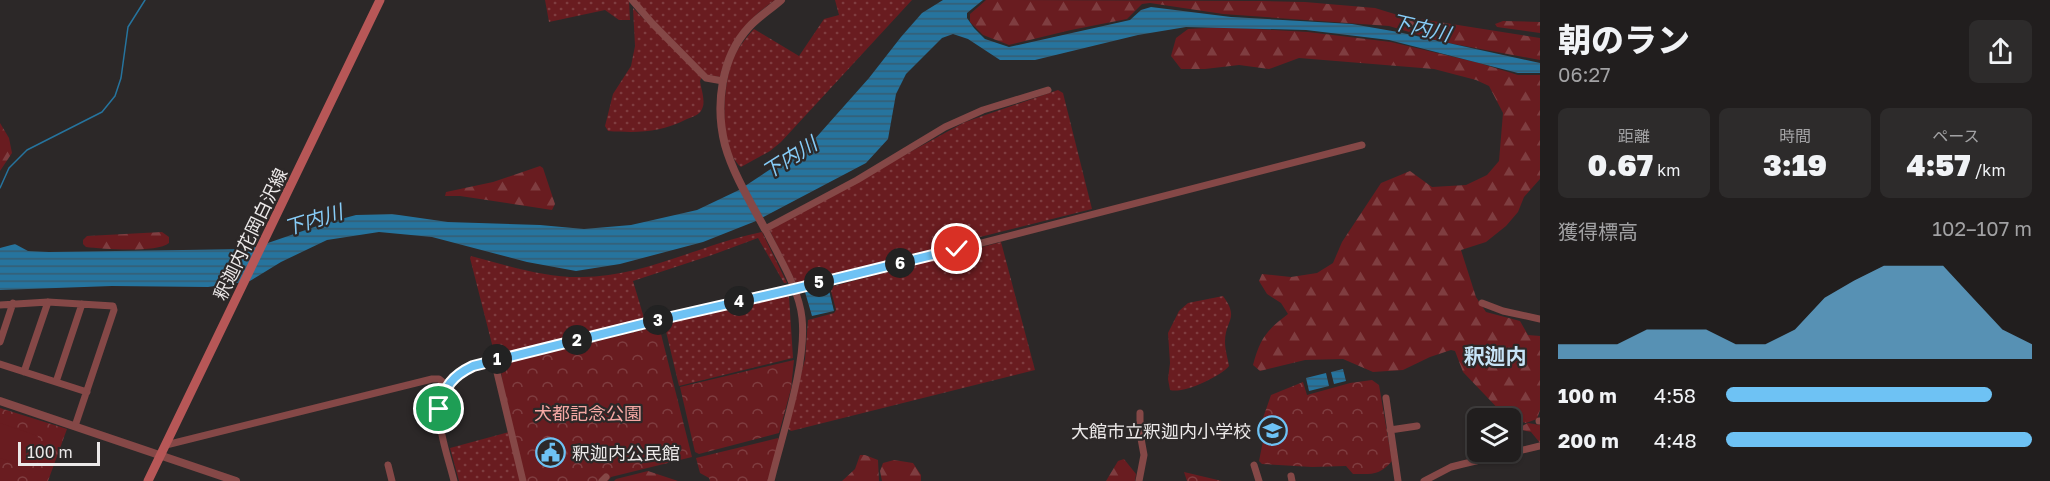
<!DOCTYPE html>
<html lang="ja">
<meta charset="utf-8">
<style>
:root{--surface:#211e1e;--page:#2d2b2b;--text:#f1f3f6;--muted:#a2a2a4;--line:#3e3c3c;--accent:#6ec2f4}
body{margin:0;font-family:"Golos Text","Noto Sans JP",sans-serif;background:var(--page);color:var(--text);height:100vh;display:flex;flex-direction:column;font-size:22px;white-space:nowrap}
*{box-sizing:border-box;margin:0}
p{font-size:20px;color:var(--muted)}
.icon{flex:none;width:33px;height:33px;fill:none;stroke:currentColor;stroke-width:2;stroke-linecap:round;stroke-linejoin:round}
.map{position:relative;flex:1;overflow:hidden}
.panel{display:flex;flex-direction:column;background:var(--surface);width:510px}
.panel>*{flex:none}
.fabs{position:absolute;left:1467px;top:408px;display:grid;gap:12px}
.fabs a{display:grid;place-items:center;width:54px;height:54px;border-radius:9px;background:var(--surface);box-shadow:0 2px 4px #0004,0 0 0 2px var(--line);font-size:30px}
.scale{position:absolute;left:18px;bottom:15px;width:82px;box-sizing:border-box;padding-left:6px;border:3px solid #ece9e9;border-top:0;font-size:16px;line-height:21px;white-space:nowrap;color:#ece9e9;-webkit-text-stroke:4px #2c2828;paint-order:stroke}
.pin{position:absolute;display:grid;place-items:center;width:51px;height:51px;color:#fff;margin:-26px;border:3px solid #fff;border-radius:50%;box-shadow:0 2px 6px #0007}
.km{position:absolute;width:30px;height:30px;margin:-15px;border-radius:50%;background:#222;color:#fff;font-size:16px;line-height:30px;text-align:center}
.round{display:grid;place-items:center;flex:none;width:63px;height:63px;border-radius:9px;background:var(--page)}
.head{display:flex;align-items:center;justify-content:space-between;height:102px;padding:0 18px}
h1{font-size:33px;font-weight:800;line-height:45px}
.figures{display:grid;grid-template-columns:repeat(3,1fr);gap:9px;height:102px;padding:6px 18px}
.figures div{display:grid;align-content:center;border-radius:9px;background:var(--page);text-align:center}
.figures b{font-size:30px;font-weight:800}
.figures small{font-size:16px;font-weight:400}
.figures p{font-size:16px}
.chart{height:168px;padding:12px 18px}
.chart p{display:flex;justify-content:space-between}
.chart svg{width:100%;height:108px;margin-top:6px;fill:var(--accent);opacity:.7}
ul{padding:0 18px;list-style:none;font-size:20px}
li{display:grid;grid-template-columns:96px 72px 1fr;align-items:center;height:45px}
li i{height:15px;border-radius:8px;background:var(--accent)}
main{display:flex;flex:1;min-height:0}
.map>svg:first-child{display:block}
.grass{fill:url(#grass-dots)}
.forest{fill:url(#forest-firs)}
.park{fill:url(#park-crowns)}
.pitch{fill:#691c20}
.water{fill:url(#water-rules)}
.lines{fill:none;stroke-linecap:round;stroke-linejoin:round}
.stream{stroke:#26749e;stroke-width:1.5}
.minor{stroke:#854847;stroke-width:7}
.tertiary{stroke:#854847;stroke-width:8}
.secondary{stroke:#b75757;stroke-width:9}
.route-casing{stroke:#fff;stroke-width:12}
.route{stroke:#6ec2f4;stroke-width:8}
.labels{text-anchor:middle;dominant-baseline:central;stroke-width:4.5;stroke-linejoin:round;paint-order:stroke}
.street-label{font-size:18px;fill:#ece9e9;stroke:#2c2828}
.park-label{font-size:18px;fill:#f5a8a4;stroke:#2c2828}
.poi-label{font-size:18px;fill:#ece9e9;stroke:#2c2828;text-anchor:end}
.water-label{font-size:20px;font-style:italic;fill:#87ccf7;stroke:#2c2828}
.quarter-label{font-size:21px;font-weight:bold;fill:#c7e4f7;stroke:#2c2828}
</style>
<main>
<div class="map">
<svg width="1540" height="481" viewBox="0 0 1540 481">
<defs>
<pattern id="grass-dots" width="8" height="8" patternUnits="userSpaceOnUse" patternTransform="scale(1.5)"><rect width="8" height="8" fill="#691c20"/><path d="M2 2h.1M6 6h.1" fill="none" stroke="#7f3d40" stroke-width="1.8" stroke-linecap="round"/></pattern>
<pattern id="forest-firs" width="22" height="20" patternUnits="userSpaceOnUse" patternTransform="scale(1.5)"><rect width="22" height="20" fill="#691c20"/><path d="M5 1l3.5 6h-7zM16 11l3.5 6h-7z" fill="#7f3d40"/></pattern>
<pattern id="park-crowns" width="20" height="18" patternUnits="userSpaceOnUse" patternTransform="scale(1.5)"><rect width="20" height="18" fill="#691c20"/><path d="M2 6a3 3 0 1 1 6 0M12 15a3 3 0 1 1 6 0" fill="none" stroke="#7f3d40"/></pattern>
<pattern id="water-rules" width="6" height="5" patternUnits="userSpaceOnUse" patternTransform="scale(1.5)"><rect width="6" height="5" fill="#26749e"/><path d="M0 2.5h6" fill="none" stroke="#365d72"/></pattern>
</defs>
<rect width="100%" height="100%" fill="#2c2828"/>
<!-- grass -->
<path class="grass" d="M545 0H629L630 20H619L605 10 549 22Z
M634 0H775C743 23 730 40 720 77L707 75Z
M835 0H912L781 142 770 151 741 167C718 147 723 91 731 64 736 50 744 40 754 29L799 56 824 19 839 15Z
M633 8 702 77 700 81C701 89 706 101 702 109 700 115 692 117 687 119 660 133 637 133 608 131L605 126 613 94 631 66 635 46Z
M1058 90 1063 93 1092 209 796 283 769 229 965 122Z
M762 232 787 283H784L758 238 712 255 633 281 644 318 495 356 470 258 471 256C506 265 542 277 579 277 642 278 701 244 762 232Z
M1001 242 1035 370 791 431 787 428 805 359 808 320 834 313 836 310 830 287Z
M789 296 793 358 679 386 664 323Z
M1223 296C1240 319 1225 320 1225 342 1225 350 1228 359 1229 366 1220 377 1183 394 1170 390L1168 379 1170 363 1168 333 1179 311 1188 303Z
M509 432 522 481H459L450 448Z"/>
<!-- forest -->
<path class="forest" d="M986 0 1261 1 1305 2 1375 8 1401 16 1540 38V60L1443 42 1389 26 1223 14 1150 3 1142 4 1127 19 1071 30 1009 45 983 35 970 22V14Z
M1503 21 1540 22V33L1497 27 1495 24Z
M1223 27 1308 32 1391 42 1479 63 1518 75H1540V179L1524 197 1518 212 1506 226 1486 242 1461 250 1476 297 1486 312 1520 321 1528 335 1540 336V410L1537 419 1526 423 1507 418 1463 372 1455 351 1451 350 1430 357 1403 370 1373 372 1343 359 1305 360 1260 371 1253 365C1260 338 1267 330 1288 314L1281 303 1267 294 1259 281 1262 274 1291 277 1317 273 1333 263 1342 242 1381 183 1410 171 1432 187 1466 185 1487 175 1499 161 1503 113 1489 86 1476 80 1434 69 1299 58 1269 69 1239 65 1205 69H1181L1171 56 1176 38 1188 29Z
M0 123 9 138 12 153 0 171Z
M540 166 543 168 555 204 552 210 460 196H445L446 192 493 182Z
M162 232 169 237V243C157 253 103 249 86 247L83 244V240L87 236Z
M1528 423 1540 425V443L1531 432 1522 430V426Z
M860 455H865L878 460 879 481H842L855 469Z
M1124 459 1136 474 1135 481H1106L1118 461Z
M894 460 913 463 921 475V481H882L880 471 883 463Z
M648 471 678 481H614L616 479Z"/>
<!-- park -->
<path class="park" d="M659 326 692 457 611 477 608 481H525L505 399 500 365Z
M794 360 791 389 779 433 699 454 695 452 680 387Z
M1372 380 1379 385 1392 461C1379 476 1372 474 1353 474L1346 466 1312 467 1262 464 1259 461 1264 436 1263 418 1271 395 1303 382 1307 395 1350 383Z
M0 408 67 429 48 481H0Z
M778 438 779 442 769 481H710L709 478 700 473 696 458Z
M1184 472 1222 481H1187Z"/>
<!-- pitch -->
<path class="pitch" d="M0 423 38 436 28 467 0 458Z"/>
<!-- water -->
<path class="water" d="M943 0H983L967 13V18L974 28 985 39 1009 47 1130 20 1141 10 1151 7 1231 17 1352 24 1398 32 1540 63V73H1518L1389 40 1306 30 1186 27 1138 35 1035 60H1000L968 39 953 34 942 38 906 74 896 94 888 139 866 163 756 221 703 242 620 264 576 271 527 262 432 237 379 232 327 240 281 262 250 281 208 287 112 286 0 290V248L15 244 28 251 49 252 250 249 326 223 356 215 392 214 448 222 540 225 584 229 631 225 697 210 739 190 813 141 869 78 901 37 922 13Z
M828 286 834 311 812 316 805 292Z
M1343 369 1346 381 1334 384 1331 372Z
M1326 373 1329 386 1309 391 1306 378Z"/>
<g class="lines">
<!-- stream -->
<path class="stream" d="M0 188 9 168 27 150 102 112 115 96 121 78 128 27 145 0"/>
<!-- minor -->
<path class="minor" d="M632 0 652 23 706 78 723 81
M1482 303 1503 311 1540 319
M0 305 48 302 113 306 114 310 75 426
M0 342 13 303
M494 360 523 481
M0 364 87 392
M24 372 48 302
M56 382 82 304
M1386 398 1398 481
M1474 421 1477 460
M1539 421H1540
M1390 430 1417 426
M166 445 432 379H439L448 386
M388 465 392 481
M1254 465 1259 481
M1291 476 1292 481
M454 481C443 437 421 392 473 366L658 320 943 253 1362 145
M602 481 606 477
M771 481C782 435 807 364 802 318 799 288 778 256 765 229L857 180 945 127 983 110 1048 90
M1139 481 1144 455 1140 433V413
M1424 481 1451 467 1463 464 1540 446"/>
<!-- tertiary -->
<path class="tertiary" d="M765 229C751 203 733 174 725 145 715 106 721 57 749 27 758 17 771 9 781 0
M0 401 236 481"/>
<!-- secondary -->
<path class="secondary" d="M148 481 380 0"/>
</g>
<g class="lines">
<defs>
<path id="route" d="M439 409C445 386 452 376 473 366L658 320 794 289 957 249"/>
</defs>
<!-- route casing -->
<use href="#route" class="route-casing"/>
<!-- route -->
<use href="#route" class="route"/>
</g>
<!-- icons -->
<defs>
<symbol id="school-ring" viewBox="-11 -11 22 22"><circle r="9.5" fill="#2c2828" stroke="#6ec2f4" stroke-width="1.5"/><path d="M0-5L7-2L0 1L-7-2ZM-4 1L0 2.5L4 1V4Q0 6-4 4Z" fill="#6ec2f4"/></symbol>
<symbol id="civic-ring" viewBox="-11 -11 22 22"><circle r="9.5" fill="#2c2828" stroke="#6ec2f4" stroke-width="1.5"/><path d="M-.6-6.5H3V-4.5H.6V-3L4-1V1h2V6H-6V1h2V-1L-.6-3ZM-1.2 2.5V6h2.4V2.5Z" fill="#6ec2f4"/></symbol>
</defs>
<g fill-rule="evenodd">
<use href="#school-ring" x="1256" y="414" width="33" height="33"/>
<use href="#civic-ring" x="534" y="436" width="33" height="33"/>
</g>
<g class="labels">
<!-- street labels -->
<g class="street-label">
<text transform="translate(250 234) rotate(-64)">釈迦内花岡白沢線</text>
</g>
<!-- park labels -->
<g class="park-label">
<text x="588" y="413">犬都記念公園</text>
</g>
<!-- poi labels -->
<g class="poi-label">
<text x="1251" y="431">大館市立釈迦内小学校</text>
<text x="572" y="453" text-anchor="start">釈迦内公民館</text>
</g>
<!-- water labels -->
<g class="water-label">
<text transform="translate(1421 27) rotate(13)">下内川</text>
<text transform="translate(789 157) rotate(-32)">下内川</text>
<text transform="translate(313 219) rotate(-17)">下内川</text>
</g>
<!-- quarter labels -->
<g class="quarter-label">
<text x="1495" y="356">釈迦内</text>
</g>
</g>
</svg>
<div class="fabs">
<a><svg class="icon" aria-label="layers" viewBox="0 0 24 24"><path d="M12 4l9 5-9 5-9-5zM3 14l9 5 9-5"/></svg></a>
</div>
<div class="scale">100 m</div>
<div class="pin" style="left:439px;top:409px;background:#1e9e55"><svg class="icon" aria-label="arrive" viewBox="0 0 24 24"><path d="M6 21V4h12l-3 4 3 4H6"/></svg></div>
<div class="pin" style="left:957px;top:249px;background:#d93025"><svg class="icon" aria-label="check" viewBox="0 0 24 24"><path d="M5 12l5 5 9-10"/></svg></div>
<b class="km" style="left:497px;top:359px">1</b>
<b class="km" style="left:577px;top:340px">2</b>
<b class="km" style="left:658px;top:320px">3</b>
<b class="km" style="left:739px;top:301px">4</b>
<b class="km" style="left:819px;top:282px">5</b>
<b class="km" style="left:900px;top:263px">6</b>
</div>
<section class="panel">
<div class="head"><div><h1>朝のラン</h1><p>06:27</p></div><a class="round"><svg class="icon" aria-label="share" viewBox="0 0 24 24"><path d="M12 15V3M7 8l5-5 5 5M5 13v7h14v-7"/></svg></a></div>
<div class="figures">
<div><p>距離</p><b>0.67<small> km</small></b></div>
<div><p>時間</p><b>3:19</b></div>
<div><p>ペース</p><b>4:57<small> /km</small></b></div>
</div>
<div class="chart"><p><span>獲得標高</span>102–107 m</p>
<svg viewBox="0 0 160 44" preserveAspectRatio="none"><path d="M0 44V38L10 38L20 38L30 32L40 32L50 32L60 38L70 38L80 32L90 19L100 12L110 6L120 6L130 6L140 19L150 32L160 38V44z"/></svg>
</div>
<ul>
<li><b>100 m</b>4:58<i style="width:87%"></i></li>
<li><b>200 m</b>4:48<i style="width:100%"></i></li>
</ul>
</section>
</main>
